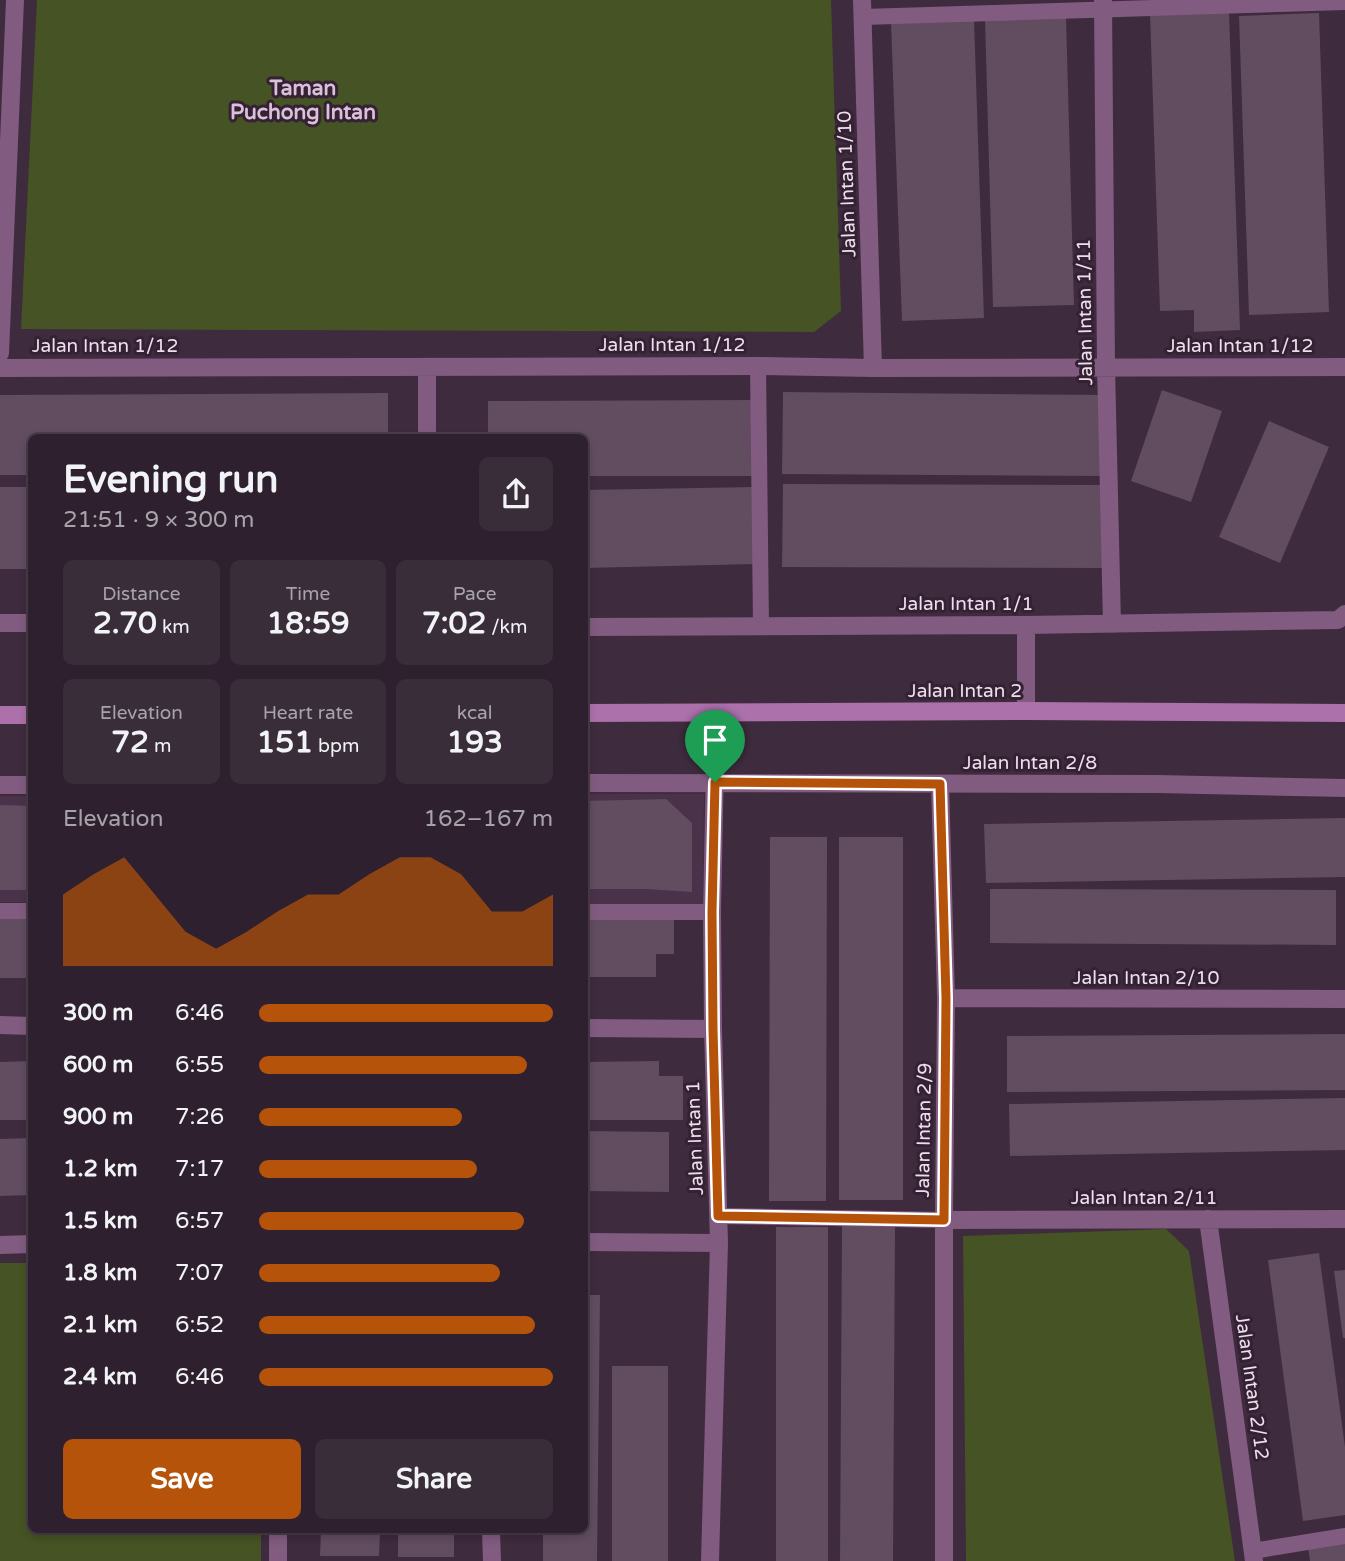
<!DOCTYPE html>
<meta charset="utf-8">
<style>
:root{--surface:#2e202e;--page:#3a2d3a;--text:#f1f3f6;--muted:#a7a3aa;--line:#493e4a;--accent:#b45309}
body{margin:0;font-family:"Varela Round",sans-serif;background:var(--page);color:var(--text);height:100vh;display:flex;flex-direction:column;font-size:26px;white-space:nowrap}
*{box-sizing:border-box;margin:0}
p{font-size:23px;color:var(--muted)}
.icon{flex:none;width:38px;height:38px;fill:none;stroke:currentColor;stroke-width:2;stroke-linecap:round;stroke-linejoin:round}
.map{position:relative;flex:1;overflow:hidden}
.sheet{position:absolute;left:28px;top:434px;width:560px;height:1099px;display:flex;flex-direction:column;background:var(--surface);border-radius:10px;box-shadow:0 4px 10px #0003,0 0 0 2px var(--line)}
.sheet>*{flex:none}
.pin{position:absolute;display:grid;place-items:center;width:60px;height:60px;color:#fff;margin:-72px -30px;border-radius:50% 50% 50% 0;rotate:-45deg;box-shadow:0 0 7px #0007}
.pin .icon{rotate:45deg}
.round{display:grid;place-items:center;flex:none;width:74px;height:74px;border-radius:10px;background:var(--page)}
.headline{display:flex;align-items:center;justify-content:space-between;height:119px;padding:0 35px}
h1{font-size:38px;font-weight:800;line-height:52px}
.metrics{display:grid;grid-template-columns:repeat(3,1fr);gap:10px;height:119px;padding:7px 35px}
.metrics div{display:grid;align-content:center;border-radius:10px;background:var(--page);text-align:center}
.metrics b{font-size:30px;font-weight:800}
.metrics small{font-size:19px;font-weight:400}
.metrics p{font-size:19px}
.chart{height:196px;padding:14px 35px}
.chart p{display:flex;justify-content:space-between}
.chart svg{width:100%;height:126px;margin-top:7px;fill:var(--accent);opacity:.7}
.button{display:flex;gap:14px;margin-top:auto;padding:14px 35px}
.button a{flex:1;height:80px;border-radius:10px;background:var(--accent);color:#fff;font-size:28px;font-weight:800;line-height:80px;text-align:center}
.button a+a{background:var(--page);color:var(--text)}
ul{padding:0 35px;list-style:none;font-size:23px}
li{display:grid;grid-template-columns:112px 84px 1fr;align-items:center;height:52px}
li i{height:18px;border-radius:9px;background:var(--accent)}
.map>svg:first-child{display:block}
.built{fill:#4a334a}
.green{fill:#465324}
.building{fill:#614c60}
.lines{fill:none;stroke-linecap:round;stroke-linejoin:round}
.lane{stroke:#815b80;stroke-width:16}
.street{stroke:#815b80;stroke-width:18}
.secondary{stroke:#ac70ab;stroke-width:18}
.route-casing{stroke:#fff;stroke-width:14}
.route{stroke:#b45309;stroke-width:9}
.labels{text-anchor:middle;dominant-baseline:central;stroke-width:6;stroke-linejoin:round;paint-order:stroke}
.street-label{font-size:19px;fill:#ecdfeb;stroke:#342133}
.neighbourhood-label{font-size:21px;font-weight:bold;fill:#dac1d9;stroke:#342133}
</style>
<div class="map">
<svg width="1345" height="1561" viewBox="0 0 1345 1561">
<rect width="100%" height="100%" fill="#3e2b3d"/>
<!-- built -->
<path class="built" d="M585 794H704L703 904H585Z
M0 796H31V902H0Z"/>
<!-- green -->
<path class="green" d="M37 0H831L841 311 814 332 21 329Z
M1166 1229 1189 1251 1235 1561H966L963 1236Z
M0 1263H31L32 1530H261V1561H0Z"/>
<!-- building -->
<path class="building" d="M1229 12 1240 330 1194 332V310L1160 311 1150 14Z
M1319 13 1329 312 1249 315 1239 16Z
M1066 17 1074 305 993 307 985 19Z
M974 20 984 318 902 321 891 23Z
M1162 390 1222 411 1191 502 1131 481Z
M783 392 1105 395V476L782 474Z
M388 393V438H32V475H0V395Z
M756 400V476H584V438H488V401Z
M1269 421 1329 447 1280 563 1219 537Z
M783 484 1107 485V568L782 567Z
M0 487H32V569H0Z
M755 487 756 564 584 568V490Z
M666 799 692 823V892L646 889H584V801Z
M0 805 32 806V890H0Z
M1345 818V877L986 883 984 824Z
M770 837H827L826 1201H769Z
M839 837H903V1200H839Z
M990 889 1336 890V945L990 943Z
M0 918H32V978H0Z
M584 918H674V954H656V977H584Z
M1345 1034V1090L1007 1092V1036Z
M32 1061V1120H0V1062Z
M659 1061V1076H683V1120H584V1062Z
M1345 1098V1150L1010 1156 1009 1104Z
M584 1131 669 1132V1192L584 1191Z
M32 1138V1195L0 1196V1139Z
M842 1226 895 1227 893 1561H840Z
M776 1227H828V1561H776Z
M1319 1253 1345 1447V1515L1303 1521 1268 1260Z
M1345 1270V1338H1343L1334 1271Z
M584 1295H600L597 1561H543V1530H584Z
M612 1366H668V1561H612Z
M321 1530H380L379 1556H320Z
M398 1530H454V1557H398Z
M1345 1542V1561H1310L1308 1547Z"/>
<g class="lines">
<!-- lane -->
<path class="lane" d="M863 17 1345 2
M758 366 761 625
M0 911H32
M584 912H712
M718 1216 944 1220
M1253 1551 1345 1536"/>
<!-- street -->
<path class="street" d="M862 0 873 368
M1103 0 1106 367 1112 624
M0 353 15 0
M427 367V438
M0 368 758 366 873 368 1345 367
M0 623H32
M1026 625V711
M584 627 1026 625 1338 620 1345 614
M584 783 1158 784 1345 788
M940 784 946 998 944 1220V1561
M0 785H32
M946 998 1345 999
M0 1025 32 1026
M584 1028 713 1029
M1208 1219 1254 1561
M944 1220 1345 1219
M584 1242 719 1243
M0 1245 32 1244
M278 1530V1561
M491 1530 492 1561
M710 1561 719 1243 713 1029 712 912 716 713"/>
<!-- secondary -->
<path class="secondary" d="M584 713 1026 711 1345 713
M0 715H32"/>
</g>
<g class="lines">
<defs>
<path id="route" d="M715 782 940 784 946 998 944 1220 718 1216 713 1029 712 912Z"/>
</defs>
<!-- route casing -->
<use href="#route" class="route-casing"/>
<!-- route -->
<use href="#route" class="route"/>
</g>
<g class="labels">
<!-- street labels -->
<g class="street-label">
<text transform="translate(847 184) rotate(-92)">Jalan Intan 1/10</text>
<text transform="translate(1085 312) rotate(-91)">Jalan Intan 1/11</text>
<text x="672" y="345">Jalan Intan 1/12</text>
<text x="105" y="346">Jalan Intan 1/12</text>
<text x="1240" y="346">Jalan Intan 1/12</text>
<text x="966" y="604">Jalan Intan 1/1</text>
<text x="965" y="691">Jalan Intan 2</text>
<text x="1030" y="763">Jalan Intan 2/8</text>
<text x="1146" y="978">Jalan Intan 2/10</text>
<text transform="translate(924 1130) rotate(-89)">Jalan Intan 2/9</text>
<text transform="translate(695 1138) rotate(-92)">Jalan Intan 1</text>
<text x="1144" y="1198">Jalan Intan 2/11</text>
<text transform="translate(1252 1387) rotate(82)">Jalan Intan 2/12</text>
</g>
<!-- neighbourhood labels -->
<g class="neighbourhood-label">
<text x="303" y="88">Taman<tspan x="303" dy="24">Puchong Intan</tspan></text>
</g>
</g>
</svg>
<div class="pin" style="left:715px;top:782px;background:#1e9e55"><svg class="icon" aria-label="arrive" viewBox="0 0 24 24"><path d="M6 21V4h12l-3 4 3 4H6"/></svg></div>
<section class="sheet">
<div class="headline"><div><h1>Evening run</h1><p>21:51 · 9 × 300 m</p></div><a class="round"><svg class="icon" aria-label="share" viewBox="0 0 24 24"><path d="M12 15V3M7 8l5-5 5 5M5 13v7h14v-7"/></svg></a></div>
<div class="metrics">
<div><p>Distance</p><b>2.70<small> km</small></b></div>
<div><p>Time</p><b>18:59</b></div>
<div><p>Pace</p><b>7:02<small> /km</small></b></div>
</div>
<div class="metrics">
<div><p>Elevation</p><b>72<small> m</small></b></div>
<div><p>Heart rate</p><b>151<small> bpm</small></b></div>
<div><p>kcal</p><b>193</b></div>
</div>
<div class="chart"><p><span>Elevation</span>162–167 m</p>
<svg viewBox="0 0 160 44" preserveAspectRatio="none"><path d="M0 44V19L10 12L20 6L30 19L40 32L50 38L60 32L70 25L80 19L90 19L100 12L110 6L120 6L130 12L140 25L150 25L160 19V44z"/></svg>
</div>
<ul>
<li><b>300 m</b>6:46<i style="width:100%"></i></li>
<li><b>600 m</b>6:55<i style="width:91%"></i></li>
<li><b>900 m</b>7:26<i style="width:69%"></i></li>
<li><b>1.2 km</b>7:17<i style="width:74%"></i></li>
<li><b>1.5 km</b>6:57<i style="width:90%"></i></li>
<li><b>1.8 km</b>7:07<i style="width:82%"></i></li>
<li><b>2.1 km</b>6:52<i style="width:94%"></i></li>
<li><b>2.4 km</b>6:46<i style="width:100%"></i></li>
</ul>
<div class="button"><a>Save</a><a>Share</a></div>
</section>
</div>
